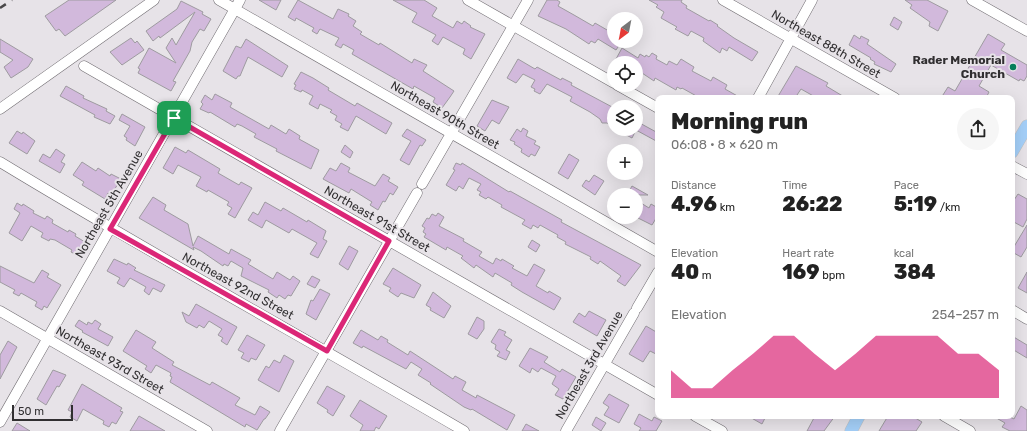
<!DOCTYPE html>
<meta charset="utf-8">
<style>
:root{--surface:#fff;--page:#f6f6f6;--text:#222;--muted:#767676;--accent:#db2777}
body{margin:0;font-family:Rubik,sans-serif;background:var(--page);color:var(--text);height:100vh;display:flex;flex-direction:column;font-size:15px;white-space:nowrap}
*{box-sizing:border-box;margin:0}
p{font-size:13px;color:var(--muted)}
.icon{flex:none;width:22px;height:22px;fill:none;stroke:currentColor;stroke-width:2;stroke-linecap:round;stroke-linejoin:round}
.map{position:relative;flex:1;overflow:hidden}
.panel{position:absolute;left:655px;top:95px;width:360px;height:324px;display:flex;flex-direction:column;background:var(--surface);border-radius:8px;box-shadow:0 4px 16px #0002}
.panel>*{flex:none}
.needle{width:26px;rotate:212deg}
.tools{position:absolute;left:607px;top:12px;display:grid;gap:8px}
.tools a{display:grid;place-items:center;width:36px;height:36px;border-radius:50%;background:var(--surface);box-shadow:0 4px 16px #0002;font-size:20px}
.scale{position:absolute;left:12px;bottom:10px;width:61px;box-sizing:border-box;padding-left:4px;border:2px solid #312f31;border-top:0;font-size:11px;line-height:14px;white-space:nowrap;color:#312f31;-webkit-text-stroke:3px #e7e3e8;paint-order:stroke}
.pin{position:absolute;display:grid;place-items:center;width:34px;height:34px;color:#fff;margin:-17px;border-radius:8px;box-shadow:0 2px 6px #0006}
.round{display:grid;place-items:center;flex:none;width:42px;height:42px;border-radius:21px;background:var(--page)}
.headline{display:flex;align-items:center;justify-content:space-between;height:68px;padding:0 16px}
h1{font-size:22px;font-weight:800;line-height:30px}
.stats{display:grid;grid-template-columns:repeat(3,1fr);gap:6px;height:68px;padding:4px 16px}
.stats div{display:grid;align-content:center}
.stats b{font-size:20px;font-weight:800}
.stats small{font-size:11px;font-weight:400}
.stats p{font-size:11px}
.chart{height:112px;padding:8px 16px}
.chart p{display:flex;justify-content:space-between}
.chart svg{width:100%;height:72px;margin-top:4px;fill:var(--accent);opacity:.7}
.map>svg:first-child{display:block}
.building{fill:#d2b9dc;stroke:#9e9ba0}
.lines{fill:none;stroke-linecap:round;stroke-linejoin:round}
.minor-casing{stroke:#716d72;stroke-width:11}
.major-casing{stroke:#c1c1c1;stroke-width:13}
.minor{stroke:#fff;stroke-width:10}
.major{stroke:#a4cff8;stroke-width:12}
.rail{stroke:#494749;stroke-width:2.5;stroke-dasharray:7 7;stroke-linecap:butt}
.route-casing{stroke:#fff;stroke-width:8}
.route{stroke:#db2777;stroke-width:5}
.poi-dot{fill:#057d5b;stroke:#e7e3e8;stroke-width:1.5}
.labels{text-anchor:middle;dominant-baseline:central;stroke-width:4;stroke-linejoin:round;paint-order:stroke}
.street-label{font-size:12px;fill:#312f31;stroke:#e7e3e8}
.poi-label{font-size:12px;font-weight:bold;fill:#312f31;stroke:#e7e3e8;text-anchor:end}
</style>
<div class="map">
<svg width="1027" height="431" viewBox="0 0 1027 431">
<rect width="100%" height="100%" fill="#e7e3e8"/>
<!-- building -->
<path class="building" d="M69 0H116L65 36 59 29 56 31 45 16Z
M259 0H281L276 10Z
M298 0 333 19 338 9 349 14 348 16 356 21 353 26 362 32 360 34 379 45 380 43 412 63 414 59 427 65 423 71 454 91 450 97 442 108 433 102 435 98 414 86 413 89 352 54 354 50 343 44 341 48 335 45 339 38 320 29 317 34 312 31 314 28 296 18 295 21 288 17Z
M393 0H424L437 8 432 16 453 28 457 21 462 24 464 21 471 26 470 27 485 34 471 59 463 54 465 49 443 37 438 45 432 41 436 35 412 22 417 13Z
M547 0H557L560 2 558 6 574 15 593 26 595 23 614 34V41H622L616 50 598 39 595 43 591 41 589 44 566 29 538 16Z
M649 0H682L681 2 687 6 686 8 709 21 710 20 718 25 717 26 734 38 758 52 752 61 729 47 727 51 722 48 720 53 703 41 704 38 691 31 688 36 675 29 677 27 661 18 664 12 656 7 658 5Z
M905 0H927L948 11 938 31 929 26 930 22 910 8 912 5Z
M181 1 203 12 202 14 211 19 204 31 200 29 192 42 190 51 173 81 176 82 171 91 138 73 140 69 138 68 149 48 176 63 166 48 172 38 176 45 195 12 160 38 159 36 153 41 146 31 177 9Z
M894 17 902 22 898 30 890 25Z
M988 34 1005 44 1001 50 1027 65V76L1024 81 1020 79 1019 81 991 65 979 86 989 92 986 98H941L948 87 955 91Z
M854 35 860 39 861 36 869 40 867 44 896 64 891 72 874 64 875 62 870 59 871 58 849 45Z
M131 38 135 43 137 41 144 50 122 65 110 52Z
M0 39 33 59 28 67 11 78 4 67 13 60 0 52Z
M246 39 288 66 282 77 248 57 240 76H238L236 79 223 71 236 46 241 48Z
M622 48 638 58 640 54 645 57 646 55 649 57 652 53 657 56 656 59 667 65 669 61 677 65 681 59 694 67 692 71 711 81 713 77 727 85 725 89 741 98H700L682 88 681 89 677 87 676 90 655 78 654 81 636 69V63H627L622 60 621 62 616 59Z
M518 59 535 69 537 67 561 80 562 78 572 83 571 85 614 108V127L607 123H602L600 119 590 112 570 101 572 97 547 84 540 94 534 91 535 89 531 87 535 80 523 74 516 83 507 78Z
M796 66 828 83 826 86 846 98H817L801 89 795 98H777Z
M301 72 313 78 329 88 328 90 355 106 357 103 392 123 386 134 356 116 348 131 340 127 342 124 335 120 337 116 330 112 332 110 320 104 318 109 309 104 313 96 302 90 301 92 294 89 296 85 294 84Z
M66 86 84 96 83 98 107 109 106 111 115 116 110 124 94 117 95 115 60 96Z
M215 94 232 103 230 107 269 129 271 125 286 134 289 129 300 136 299 139 319 150 311 169 276 151 277 149 254 137 256 134 242 126 237 124 235 127 210 112 209 113 200 109 203 104 201 102 205 95 212 100Z
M492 100 509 107 499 124 492 120 485 131 477 126Z
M122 114 145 127 135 146 126 140 127 138 124 136 130 126 119 120Z
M636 121 658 133V142L636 130 632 138 615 129H636Z
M523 128 528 131 526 136 536 141 534 144 540 147 535 156 531 154 529 157 521 152 522 149 514 144 515 142 510 140 517 129 521 132Z
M407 129 426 140 422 146 420 145 409 165 400 160 411 141 402 136Z
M17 131 22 134 23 132 35 141 27 154 9 143Z
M345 145 353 152 350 158 341 152Z
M175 147 186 153 188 150 220 169 218 173 239 185 241 182 252 188 235 218 228 214 232 208 227 205 229 202 208 190 207 192 196 186 201 177 178 165 173 174 163 168Z
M56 149 65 155 61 162 65 164 60 173 39 161 43 154 50 158Z
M569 154 579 160 568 179 558 173Z
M82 162 96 171 98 168 110 176 111 174 121 179 111 195 108 193 105 199 82 185 84 182 73 175Z
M341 163 350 168 348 172 375 186 383 174 390 178 388 181 398 187 393 195 390 193 385 202 383 201 378 210 370 205 372 202 351 189 349 193 323 179 330 168 336 171Z
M456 163 461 165 462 163 509 192 510 191 562 220 561 222 641 265 625 286 617 281 621 276 600 261 598 264 590 259 591 257 565 244 566 242 557 237 558 235 540 225 538 228 533 225 531 229 522 224 525 220 501 207 502 205 488 197 486 199 479 195 481 192 477 190 481 184 469 178 463 189 459 186 456 191 446 185 455 170 453 169Z
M594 175 604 181 595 195 582 186 586 180 589 182Z
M632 186 648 195H627Z
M1018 194 1027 199V219L1023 227 1012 221V203Z
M153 197 166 205 164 210 188 224 193 246 198 236 229 254 231 249 251 260 248 264 273 279 277 272 290 280 293 276 300 281 291 296 288 295 285 299 279 295 277 298 268 292 269 290 241 276 243 268 231 261 228 266 224 264 223 266 201 251 193 247 194 250 139 218Z
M636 200 649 208 651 204 658 208V215L652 225 636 217Z
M265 202 281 211 283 208 307 222 308 220 326 231 323 239 327 241 318 258 310 254 317 243 292 229 289 233 266 220 262 228 248 220 253 212 258 215Z
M17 203 22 206 23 204 34 211 33 213 45 219 47 216 53 220 52 223 68 232 69 230 76 234 75 236 85 242 77 255 71 252 72 250 55 240 50 239 49 241 41 237 43 233 31 226 22 241 9 233 20 213 14 209Z
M438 213 444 217 439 226 464 239 463 241 482 252 479 256 493 264 496 258 501 261 502 259 514 266 512 268 527 276 534 264 545 270 536 286 548 293 549 291 561 298 554 310 522 292 511 285 512 283 495 273 493 277 476 265 474 268 461 258 463 256 447 247 446 250 424 237 426 234 423 232 425 228 422 226 427 218 429 219 432 214 436 216Z
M1027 225V247L1021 257 1012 252V250Z
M532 240 540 245 536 252 528 247Z
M349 246 358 251 348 270 339 264Z
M114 259 127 265 128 263 136 268 134 270 165 285 161 292 153 288 149 295 144 291 146 287 130 278 124 287 117 283 120 278 107 271Z
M0 266 34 283 42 270 49 274 47 277 61 285 47 308 44 306 42 310 35 306 37 302 21 293 19 296 13 293 15 290 0 282Z
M393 268 421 285 414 298 401 293 398 297 389 291 391 288 383 284Z
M1027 272V293L1018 288Z
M312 276 320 280 315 288 307 284Z
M320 289 330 294 316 320 306 314 311 300 313 301Z
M433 292 451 306 444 318 430 310 431 308 426 305Z
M196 304 237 327 227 345 221 341 223 338 218 335 222 329 209 321 204 328 199 325 197 328 186 322 182 312 189 316Z
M589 311 606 320 597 336 573 322 579 313 585 317Z
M477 317 484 321V329L477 339 468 334Z
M79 320 87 325 88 322 92 324 95 320 101 324 98 329 113 337 108 346 82 332 83 331 75 326Z
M646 326 658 333V355L650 351 643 362 629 354Z
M499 329 506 332 504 335 512 340 506 350 510 352 506 360 497 356 500 352 495 349 496 345 491 342Z
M136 330 156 342 152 348 174 362 172 365 210 385 212 382 240 398 235 405 255 415 260 406 270 412 265 419H264L257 430 246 424 245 427 170 382 172 377 170 376 171 373 156 365 151 373 145 369 147 366 123 351Z
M361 330 378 340 381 336 388 340 387 342 408 355 410 351 453 379 455 376 466 382 462 390 476 398 477 395 515 415 507 430 472 409 471 410 464 407 430 384 431 383 418 375 422 369 411 362 406 369 363 346 362 348 353 343Z
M247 335 265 345 256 360 251 358 249 362 241 358 244 353 238 350Z
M1012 336 1027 345V358L1012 349Z
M8 341 17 347 0 379V355Z
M530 348 548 357 544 362 560 372 562 369 576 377 563 399 555 395 559 389 552 384 556 376 541 368 538 372 532 368 530 373 519 366Z
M284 355 294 361 279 392 258 380 266 366 269 368 274 360 280 363Z
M53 370 66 375 59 387 57 386 46 405 37 399Z
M82 384 122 408 120 411 123 412 116 424 112 422 109 427 103 424 104 421 83 409 77 421 70 417 72 412 68 410Z
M327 386 345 396 333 416 327 412 328 410 317 403Z
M609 394 629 405 619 423 604 415 609 407 603 403Z
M360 400 387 416 379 429 376 427 374 431H360L363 425 350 416Z
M1021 406 1027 410V431H1010L1002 427 1005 423 993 416H1008L1014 419Z
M639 414 652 421 654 417 662 421 656 431H639L641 428 634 424Z
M139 416 165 431H130Z
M748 416H766L762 424Z
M815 416H835L824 431H807Z
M888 416H912L922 422 916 431H879Z
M596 417 606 423 601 431 592 425Z
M17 423 30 431H12Z
M526 424 539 431H522Z"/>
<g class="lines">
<defs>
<path id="minor" d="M219 0 658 252
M468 0 614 83
M723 0 895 98
M972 0 1027 31
M84 66 658 395
M617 85 658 108
M758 98 812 0
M0 109 154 0
M0 162C153 255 310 341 464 431
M1012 166 1027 174
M422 184 528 0
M637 308 658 272
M1012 310 1027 319
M0 311 207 431
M695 416 722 431
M944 416 970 431
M0 422 240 0
M280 431 417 193
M566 431 634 313"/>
<path id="major" d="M1012 152 1027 126
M851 431 859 416"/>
</defs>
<!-- minor casing -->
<use href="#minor" class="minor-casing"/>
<!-- major casing -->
<use href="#major" class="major-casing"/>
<!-- minor -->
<use href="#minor" class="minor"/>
<!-- major -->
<use href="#major" class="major"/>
<!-- rail -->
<path class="rail" d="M0 8 12 0"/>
</g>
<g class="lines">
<defs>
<path id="route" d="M174 118 389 241 327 351 110 229Z"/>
</defs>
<!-- route casing -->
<use href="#route" class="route-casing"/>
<!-- route -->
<use href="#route" class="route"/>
</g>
<!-- markers -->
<circle class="poi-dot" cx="1013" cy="67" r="4"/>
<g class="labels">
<!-- street labels -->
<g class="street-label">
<text transform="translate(826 44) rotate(30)">Northeast 88th Street</text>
<text transform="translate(445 115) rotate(30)">Northeast 90th Street</text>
<text transform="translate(109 204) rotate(-60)">Northeast 5th Avenue</text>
<text transform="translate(377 219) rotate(30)">Northeast 91st Street</text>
<text transform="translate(238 286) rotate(29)">Northeast 92nd Street</text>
<text transform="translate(110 360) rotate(30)">Northeast 93rd Street</text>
<text transform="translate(589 365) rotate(-60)">Northeast 3rd Avenue</text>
</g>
<!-- poi labels -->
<g class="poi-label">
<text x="1005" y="60">Rader Memorial<tspan x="1005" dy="14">Church</tspan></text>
</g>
</g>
</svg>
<div class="tools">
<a><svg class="needle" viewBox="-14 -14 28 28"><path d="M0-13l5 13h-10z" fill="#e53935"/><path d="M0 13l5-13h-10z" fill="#767676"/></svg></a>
<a><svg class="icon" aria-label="locate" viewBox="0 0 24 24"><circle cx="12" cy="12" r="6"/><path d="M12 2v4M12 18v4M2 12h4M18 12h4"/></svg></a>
<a><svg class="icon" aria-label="layers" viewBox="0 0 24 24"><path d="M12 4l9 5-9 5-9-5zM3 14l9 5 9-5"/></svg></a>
<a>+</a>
<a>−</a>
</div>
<div class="scale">50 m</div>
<div class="pin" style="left:174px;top:118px;background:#1e9e55"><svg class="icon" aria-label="arrive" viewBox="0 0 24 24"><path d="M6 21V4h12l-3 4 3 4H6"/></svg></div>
<section class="panel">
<div class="headline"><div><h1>Morning run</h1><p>06:08 · 8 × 620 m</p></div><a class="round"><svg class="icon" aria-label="share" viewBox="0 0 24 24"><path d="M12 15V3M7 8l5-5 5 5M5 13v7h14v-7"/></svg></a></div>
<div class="stats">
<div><p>Distance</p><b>4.96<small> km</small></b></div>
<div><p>Time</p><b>26:22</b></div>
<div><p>Pace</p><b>5:19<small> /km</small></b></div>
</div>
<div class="stats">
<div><p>Elevation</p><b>40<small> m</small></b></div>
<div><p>Heart rate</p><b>169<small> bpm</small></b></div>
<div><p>kcal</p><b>384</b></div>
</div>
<div class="chart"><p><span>Elevation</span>254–257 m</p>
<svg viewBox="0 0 160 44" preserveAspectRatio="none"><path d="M0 44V27L10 38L20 38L30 27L40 17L50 6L60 6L70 17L80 27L90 17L100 6L110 6L120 6L130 6L140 17L150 17L160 27V44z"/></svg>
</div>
</section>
</div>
